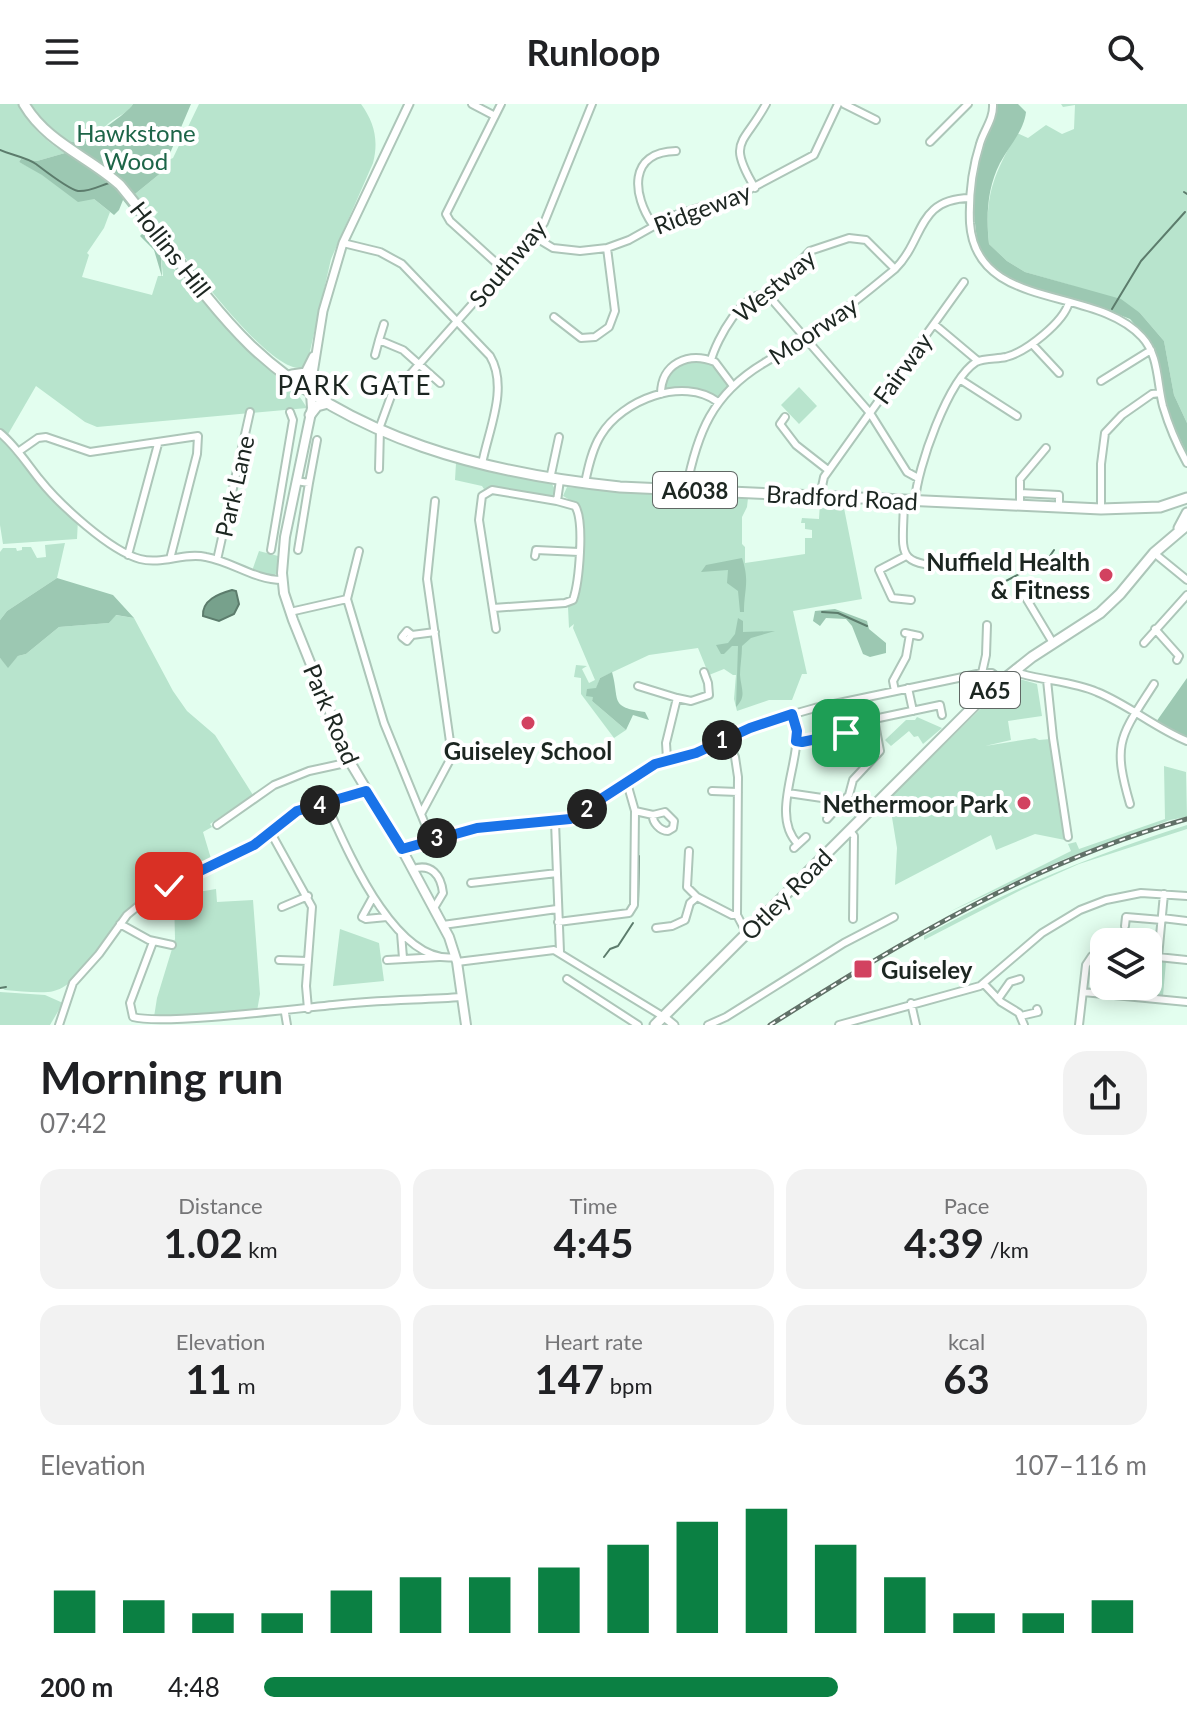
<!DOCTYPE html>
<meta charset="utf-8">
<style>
:root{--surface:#fff;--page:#f2f2f2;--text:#202124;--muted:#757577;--accent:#0b8043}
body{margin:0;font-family:Lato,sans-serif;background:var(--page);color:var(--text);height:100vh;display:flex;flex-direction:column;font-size:30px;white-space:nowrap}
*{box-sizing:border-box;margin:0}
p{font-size:26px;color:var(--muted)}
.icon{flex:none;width:44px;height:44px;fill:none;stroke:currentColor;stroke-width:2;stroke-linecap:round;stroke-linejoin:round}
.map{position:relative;height:921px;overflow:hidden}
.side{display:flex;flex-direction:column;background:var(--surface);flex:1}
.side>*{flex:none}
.controls{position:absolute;left:1090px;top:824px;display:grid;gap:16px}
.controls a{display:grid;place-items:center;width:72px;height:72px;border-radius:16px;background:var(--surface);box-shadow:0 4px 20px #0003;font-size:40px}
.pin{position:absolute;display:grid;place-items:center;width:68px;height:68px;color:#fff;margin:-34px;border-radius:16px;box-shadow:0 4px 12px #0006}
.km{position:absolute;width:40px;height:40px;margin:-20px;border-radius:50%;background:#222;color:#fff;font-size:22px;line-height:40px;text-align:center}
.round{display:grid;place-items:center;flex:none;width:84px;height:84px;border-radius:24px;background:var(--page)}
.head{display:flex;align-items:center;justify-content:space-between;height:136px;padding:0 40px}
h1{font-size:44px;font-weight:700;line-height:60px}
.stats{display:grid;grid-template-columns:repeat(3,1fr);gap:12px;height:136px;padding:8px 40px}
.stats div{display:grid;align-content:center;border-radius:20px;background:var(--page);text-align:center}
.stats b{font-size:40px;font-weight:700}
.stats small{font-size:22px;font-weight:400}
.stats p{font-size:22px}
.chart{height:224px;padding:16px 40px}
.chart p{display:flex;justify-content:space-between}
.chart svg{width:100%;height:144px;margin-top:8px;stroke:var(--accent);stroke-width:6}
ul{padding:0 40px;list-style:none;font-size:26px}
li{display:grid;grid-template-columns:128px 96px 1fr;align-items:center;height:60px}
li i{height:20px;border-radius:10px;background:var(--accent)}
header{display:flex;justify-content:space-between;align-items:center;height:104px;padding:0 40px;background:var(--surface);font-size:36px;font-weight:700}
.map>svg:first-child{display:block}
.green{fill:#b8e4cd}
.forest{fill:#9cc8b2}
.water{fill:#77a18c;stroke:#5c7c6c;stroke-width:2}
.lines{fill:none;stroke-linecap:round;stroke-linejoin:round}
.stream{stroke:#5c7c6c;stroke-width:2}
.minor-casing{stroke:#adc6b9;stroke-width:10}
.tertiary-casing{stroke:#adc6b9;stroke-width:11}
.secondary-casing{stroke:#adc6b9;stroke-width:12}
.primary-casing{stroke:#adc6b9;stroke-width:13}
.minor{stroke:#fff;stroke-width:6}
.tertiary{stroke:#fff;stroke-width:7}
.secondary{stroke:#fff;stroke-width:8}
.primary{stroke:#fff;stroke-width:9}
.rail-casing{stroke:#617168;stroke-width:5}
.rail{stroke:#fff;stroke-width:2;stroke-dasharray:6;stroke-linecap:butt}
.route-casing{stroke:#fff;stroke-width:16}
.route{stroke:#1a73e8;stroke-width:10}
.poi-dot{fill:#d24260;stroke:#fff;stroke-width:3}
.labels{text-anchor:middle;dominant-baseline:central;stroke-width:8;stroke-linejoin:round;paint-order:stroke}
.shield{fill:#fff;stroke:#606764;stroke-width:2}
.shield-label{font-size:22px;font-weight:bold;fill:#1c2621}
.park-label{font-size:24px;fill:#1d6548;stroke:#fff}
.street-label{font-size:24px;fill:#1c2621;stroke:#fff}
.poi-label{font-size:24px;font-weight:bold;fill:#1c2621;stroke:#fff;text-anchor:end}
.neighbourhood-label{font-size:26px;letter-spacing:2px;fill:#1c2621;stroke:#fff}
</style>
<header><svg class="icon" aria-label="menu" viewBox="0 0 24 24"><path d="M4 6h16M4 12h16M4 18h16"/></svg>Runloop<svg class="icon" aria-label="search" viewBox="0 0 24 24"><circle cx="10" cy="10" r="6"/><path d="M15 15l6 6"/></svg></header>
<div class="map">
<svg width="1187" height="921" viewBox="0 0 1187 921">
<rect width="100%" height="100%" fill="#e3feef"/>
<!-- green -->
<path class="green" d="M0 0H18C30 22 44 36 65 49L37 57 21 55 19 58 94 95 110 108 104 124 87 149 89 151 82 173 152 191 158 172H163L161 153C191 179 213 211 241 239 264 261 291 276 307 304L97 323 85 318 36 282 7 332 0 326Z
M31 0H133C128 9 118 12 109 19 102 25 92 36 84 39 64 46 39 16 31 0Z
M199 0H361C374 18 379 36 373 59L331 155 308 256 301 264C266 268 177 142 154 113L158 108 154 106 150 109 135 90 162 68 166 57 173 54Z
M1061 0H1187V319L1174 291 1164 237 1140 209 1070 181 1025 168 1007 157 989 140C984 92 994 70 1017 29L1028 34 1046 21 1062 30 1074 25 1075 1 1063 3Z
M693 256 713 260 728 281 722 291 716 293 705 288 664 285C667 268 676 259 693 256Z
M799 283 817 302 799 320 781 301Z
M0 333 47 389 78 415 77 435 3 440 0 421Z
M456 359 552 380 556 387 550 394 492 383 484 385 482 382 455 376Z
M567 383 672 392 748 394 747 403 742 413V440L745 443V459L805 450V434H812V426L805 425V419H801L802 414 819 415 820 398 843 399 862 495 793 507 807 570H802L792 596H769L737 607 734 595 736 571H733L724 565 709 571 698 544 649 551 600 574 592 597 626 626 614 634 581 590V574L574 573 576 561 587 562 582 565 589 579 595 576 573 524 574 520 569 524 568 503 578 494 582 412 577 400 563 392Z
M65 439 57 474 7 507 0 516V448L3 444H16L17 447 22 446V443H31L37 454 46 453 45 441Z
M259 447 278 452 277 469 273 472 252 467Z
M115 511 134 514 173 587 187 607 215 631 253 691 210 720 212 723 203 728 212 758C187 770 140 791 122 811 103 831 81 886 48 888 34 889 19 887 5 886L0 883V554L8 563 18 552 26 550 59 523 109 519Z
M1013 573 1037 580 1042 612 1008 617 1011 636 985 642 1035 634 1039 636 1050 635 1065 736 1035 730 996 746 991 731 895 781 897 744 889 695Z
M917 613 942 624 923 640 918 632 914 633 909 627 891 642 885 636 906 616H915Z
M1164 662 1186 668 1187 713 1170 716 1062 756 947 809 1071 747 1068 740 1076 738 1079 745 1165 715Z
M1187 721V725L1079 760 1023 785 924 836V832C1009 785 1098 749 1187 721Z
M216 785 217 798 253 796 260 890 257 907 260 908 154 913 157 894 175 835 174 792Z
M340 825 379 839 384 877 333 882Z
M1150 856 1166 858 1163 892 1147 890Z
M0 888 45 891 63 899 50 921H0Z"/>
<!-- forest -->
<path class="forest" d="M133 0H191L162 68 135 90C115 68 95 52 68 41L70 38 83 39C96 29 126 11 133 0Z
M997 0H1018L1026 8C1024 27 1009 42 1000 59 987 84 986 113 989 140L1007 157 1025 168 1121 195 1140 209 1164 237 1174 291 1187 319V350L1168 309 1156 250 1149 237 1130 215 1083 197 1023 182 986 159 978 145 972 93 977 52Z
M65 49C102 68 119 85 143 119L142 120 123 96 119 106 114 111 94 95 78 98 42 71 19 58 21 55 37 57Z
M148 124 186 174 161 154 162 173 154 146 140 132Z
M742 454C750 478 744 485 744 508H740L738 487 727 479 728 466 701 468 706 461Z
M57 474 113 491 134 514 116 511 109 519 59 523 26 550 18 552 8 564 0 554V516L7 507Z
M835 505 867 517 869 525 886 539V549L870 553 863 550 852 522 846 515 826 514 820 522 813 517 815 507Z
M738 514 743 517V528L775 527 751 534 742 542C742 552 740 562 740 571 741 585 747 592 736 603L738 542H732L724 550H721L716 541 728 539 735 530Z
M612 568C620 597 609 603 645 608L649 616 633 611 626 626 592 597 593 593 586 592 587 585 596 584 600 574Z
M1187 574V633L1156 618Z"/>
<!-- water -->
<path class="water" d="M232 486 236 487 239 500 234 510 219 517 203 512C202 496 218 490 232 486Z"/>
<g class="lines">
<!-- stream -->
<path class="stream" d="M0 46C11 51 26 53 36 60 44 66 68 85 78 87 89 88 99 82 109 79
M1184 88 1187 90
M1112 205 1141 157 1185 108
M1033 468 1041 465 1054 446
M1002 479 1021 469
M822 508 838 509 867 522
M638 800 639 752
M604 853 610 845 618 842 633 819
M0 884 6 883"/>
<defs>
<path id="minor" d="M472 0 495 12
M501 0 446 110 450 117 503 165
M844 0 876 16
M993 0C994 15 984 26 980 40 972 65 969 93 970 119 976 208 1095 181 1142 233 1159 251 1157 279 1163 302 1169 322 1177 341 1187 359
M930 38 968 0
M755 84C726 36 744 41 766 0
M653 121C632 91 628 48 676 47
M533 132 553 144 580 147 607 144 629 136 672 112 737 92 814 51 838 0
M343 139 380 148 402 160 490 252C509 284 488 327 482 360
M768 191 870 309 907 368 918 374
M554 213 581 234 595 233 609 223 615 207 607 144
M384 220 379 236 403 246 440 279
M934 220 978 257
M1032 240 1059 269
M375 251 379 236
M711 256C717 235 743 186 768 191L810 147 849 134 866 136 895 165
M961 276 1017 312
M1101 277 1151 246
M661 290C661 260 688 247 715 258L733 282
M870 309 964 178
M785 313 780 320 796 341 828 366
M379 325 391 292 544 119 592 0
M0 329C16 342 27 360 40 376 59 400 110 447 140 455 162 461 184 448 206 453 233 458 255 476 282 476
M18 348 38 334 46 333 90 348 198 332 197 350 170 455
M379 365 380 325
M550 375 559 333
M296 377 309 379 298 446
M309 379 317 336
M585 379C588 364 592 345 601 331 622 296 683 272 718 298
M686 386C697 329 712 290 764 259 778 250 794 244 807 234 837 212 866 189 895 165 925 135 916 95 970 94
M1020 389 1059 391V403
M820 392 824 373 869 310
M904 396C903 454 893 460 956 463
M915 397C917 364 948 276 976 258 984 254 997 255 1006 253 1026 248 1064 218 1069 198
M1020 401V375L1046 344
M1101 405V360L1105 329 1122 311 1152 290 1160 289
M271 446 293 316 290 308
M359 447 347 495 384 619 421 710
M1154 449 1187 476
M128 451 158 340
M535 452 536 446 579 448
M906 452 879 466 892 494 911 496
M217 456 250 308
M1017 479 1053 539
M493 504 565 499 573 496C579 479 585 417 575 402L557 397
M290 508 347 495
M496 525 479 416 482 392 492 386 557 397 560 376
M1155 525 1179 552 1177 556
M905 529 919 532
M412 531 407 537 402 533 407 527 412 531 435 528
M1144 539 1187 491
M1015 565 1022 570C1047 577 1074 578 1097 588 1129 601 1155 624 1187 637
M982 569 986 551 987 521
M1047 576 1053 634 1068 733
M638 582 677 594 666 639 667 655
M908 584 913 607
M895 587 893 577 906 553 910 530
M677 594 691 597 709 591 708 579 704 568
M792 610C794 616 796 623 797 629 798 663 771 713 798 740
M726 634 735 653 738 673 737 811 747 830
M796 637 846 629
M712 687 738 688
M788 689 822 694
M326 699C346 743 395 863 456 853
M1130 700C1112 638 1120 633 1154 580
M635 707 653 711 665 708 674 717 673 724 668 727C660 727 652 718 653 711
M827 715 849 691 853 676 880 647 874 615 940 601 942 611
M555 718 560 848
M217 721 274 681 309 667 350 658
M849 726 854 732 853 815
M271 729 312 803 306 882 308 905
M431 735 421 710 452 652 427 475 435 397
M794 744 806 733
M402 745 484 723 563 717 587 705 649 663 696 649 769 617 815 604 982 569H992L1001 576
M689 747 687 783 697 793 732 811H737
M413 765C431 759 441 771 443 789L434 804
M471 779 557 769
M373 793 362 813 366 815 387 813
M282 803 308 792
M1162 814 1187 817
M558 818 629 809 634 801 635 707 627 679
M120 820 149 836 172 841
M443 821 557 805
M1125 822 1126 813 1162 816
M656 824 672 822 685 816 690 799 697 793
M401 829 403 854
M153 838 130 899 133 913C162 921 293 905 333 901 376 896 419 896 462 893
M1148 852 1187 856
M1158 853 1164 790
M279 856 308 857
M387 856 439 853
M457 858 554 846 664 913
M567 875 638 921
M984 880 1001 898 1019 909 1024 921
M1083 888 1187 898
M998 895 1010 878 1020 875
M911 899 916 921
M285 909 287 921
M1021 912 1038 908 1037 905
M59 921 73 879 99 850 127 811 138 802 169 782 254 741 297 707 366 687
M708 921 726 913 844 839 894 813
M839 921 980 882 1042 829 1080 806 1106 796 1141 789 1187 792
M1079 921 1086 861 1092 852 1104 849"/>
<path id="tertiary" d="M311 282 323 207 343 139 409 0
M664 913 674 921"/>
<path id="secondary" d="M311 289 312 304 285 433 282 469 284 489 293 516 350 658 399 740 449 833 457 858 466 921"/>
<path id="primary" d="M24 0C47 39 88 52 120 81 164 134 202 194 251 242 349 335 488 370 620 383L1101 405 1160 403 1187 394
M292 271 306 269 314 253
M310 311 317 302 328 299
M1179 424 1187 409
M655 921 988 588 1032 553 1100 509 1120 490 1154 449 1187 421"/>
</defs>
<!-- minor casing -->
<use href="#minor" class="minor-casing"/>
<!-- tertiary casing -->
<use href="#tertiary" class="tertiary-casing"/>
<!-- secondary casing -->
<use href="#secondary" class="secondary-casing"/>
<!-- primary casing -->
<use href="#primary" class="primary-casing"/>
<!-- minor -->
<use href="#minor" class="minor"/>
<!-- tertiary -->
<use href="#tertiary" class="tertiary"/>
<!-- secondary -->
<use href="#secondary" class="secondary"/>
<!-- primary -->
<use href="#primary" class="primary"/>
<defs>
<path id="rail" d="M770 921C905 836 1031 759 1187 715"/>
</defs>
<!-- rail casing -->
<use href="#rail" class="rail-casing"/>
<!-- rail -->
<use href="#rail" class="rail"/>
</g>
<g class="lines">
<defs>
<path id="route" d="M169 782 254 741 297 707 366 687 402 745 477 724 570 715 655 660 696 649 750 624 792 610 797 627 796 637 802 638 846 629"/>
</defs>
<!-- route casing -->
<use href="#route" class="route-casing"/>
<!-- route -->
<use href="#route" class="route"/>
</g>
<!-- markers -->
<g class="poi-dot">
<circle cx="1106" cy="471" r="8"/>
<circle cx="528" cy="619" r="8"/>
<circle cx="1024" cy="699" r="8"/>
<rect x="853" y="855" width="20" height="20" rx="4"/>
</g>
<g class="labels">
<!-- shield labels -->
<g class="shield">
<rect x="653" y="368" width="84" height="36" rx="6"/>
<rect x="960" y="568" width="60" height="36" rx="6"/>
</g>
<g class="shield-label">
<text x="695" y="386">A6038</text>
<text x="990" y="586">A65</text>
</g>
<!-- park labels -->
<g class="park-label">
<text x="136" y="28">Hawkstone<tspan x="136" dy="28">Wood</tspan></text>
</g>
<!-- street labels -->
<g class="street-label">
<text transform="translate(702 104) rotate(-21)">Ridgeway</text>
<text transform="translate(171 145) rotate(52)">Hollins Hill</text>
<text transform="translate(507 159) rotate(-50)">Southway</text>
<text transform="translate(774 181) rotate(-40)">Westway</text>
<text transform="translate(813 226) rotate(-34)">Moorway</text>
<text transform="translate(902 264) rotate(-54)">Fairway</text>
<text transform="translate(234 382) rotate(-77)">Park Lane</text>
<text transform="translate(842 393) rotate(3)">Bradford Road</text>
<text transform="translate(332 610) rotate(67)">Park Road</text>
<text transform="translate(786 790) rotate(-45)">Otley Road</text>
</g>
<!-- poi labels -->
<g class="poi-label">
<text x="1090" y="457">Nuffield Health<tspan x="1090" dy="28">&amp; Fitness</tspan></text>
<text x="528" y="646" text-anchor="middle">Guiseley School</text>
<text x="1008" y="699">Nethermoor Park</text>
<text x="881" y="865" text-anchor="start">Guiseley</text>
</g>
<!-- neighbourhood labels -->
<g class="neighbourhood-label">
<text x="355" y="281">PARK GATE</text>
</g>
</g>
</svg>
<div class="controls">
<a><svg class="icon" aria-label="layers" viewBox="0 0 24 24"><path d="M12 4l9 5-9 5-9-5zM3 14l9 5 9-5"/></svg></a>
</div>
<div class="pin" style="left:846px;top:629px;background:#1e9e55"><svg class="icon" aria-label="arrive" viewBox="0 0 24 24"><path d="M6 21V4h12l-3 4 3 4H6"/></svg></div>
<div class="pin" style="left:169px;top:782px;background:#d93025"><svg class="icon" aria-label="check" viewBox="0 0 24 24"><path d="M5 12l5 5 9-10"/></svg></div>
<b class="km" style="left:722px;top:636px">1</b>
<b class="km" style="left:587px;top:705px">2</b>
<b class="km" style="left:437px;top:734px">3</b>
<b class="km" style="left:320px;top:701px">4</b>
</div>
<section class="side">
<div class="head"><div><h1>Morning run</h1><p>07:42</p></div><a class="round"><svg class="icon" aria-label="share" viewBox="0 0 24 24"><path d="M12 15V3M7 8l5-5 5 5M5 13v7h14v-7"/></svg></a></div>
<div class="stats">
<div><p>Distance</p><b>1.02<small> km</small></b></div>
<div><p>Time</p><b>4:45</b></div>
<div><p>Pace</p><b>4:39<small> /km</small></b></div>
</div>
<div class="stats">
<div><p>Elevation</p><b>11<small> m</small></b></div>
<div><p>Heart rate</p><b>147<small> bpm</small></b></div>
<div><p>kcal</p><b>63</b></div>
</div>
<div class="chart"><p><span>Elevation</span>107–116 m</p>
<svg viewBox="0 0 160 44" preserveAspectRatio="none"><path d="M5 44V31M15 44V34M25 44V38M35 44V38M45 44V31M55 44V27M65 44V27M75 44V24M85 44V17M95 44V10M105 44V6M115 44V17M125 44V27M135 44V38M145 44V38M155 44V34"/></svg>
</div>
<ul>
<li><b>200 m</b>4:48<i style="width:65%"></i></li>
</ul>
</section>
